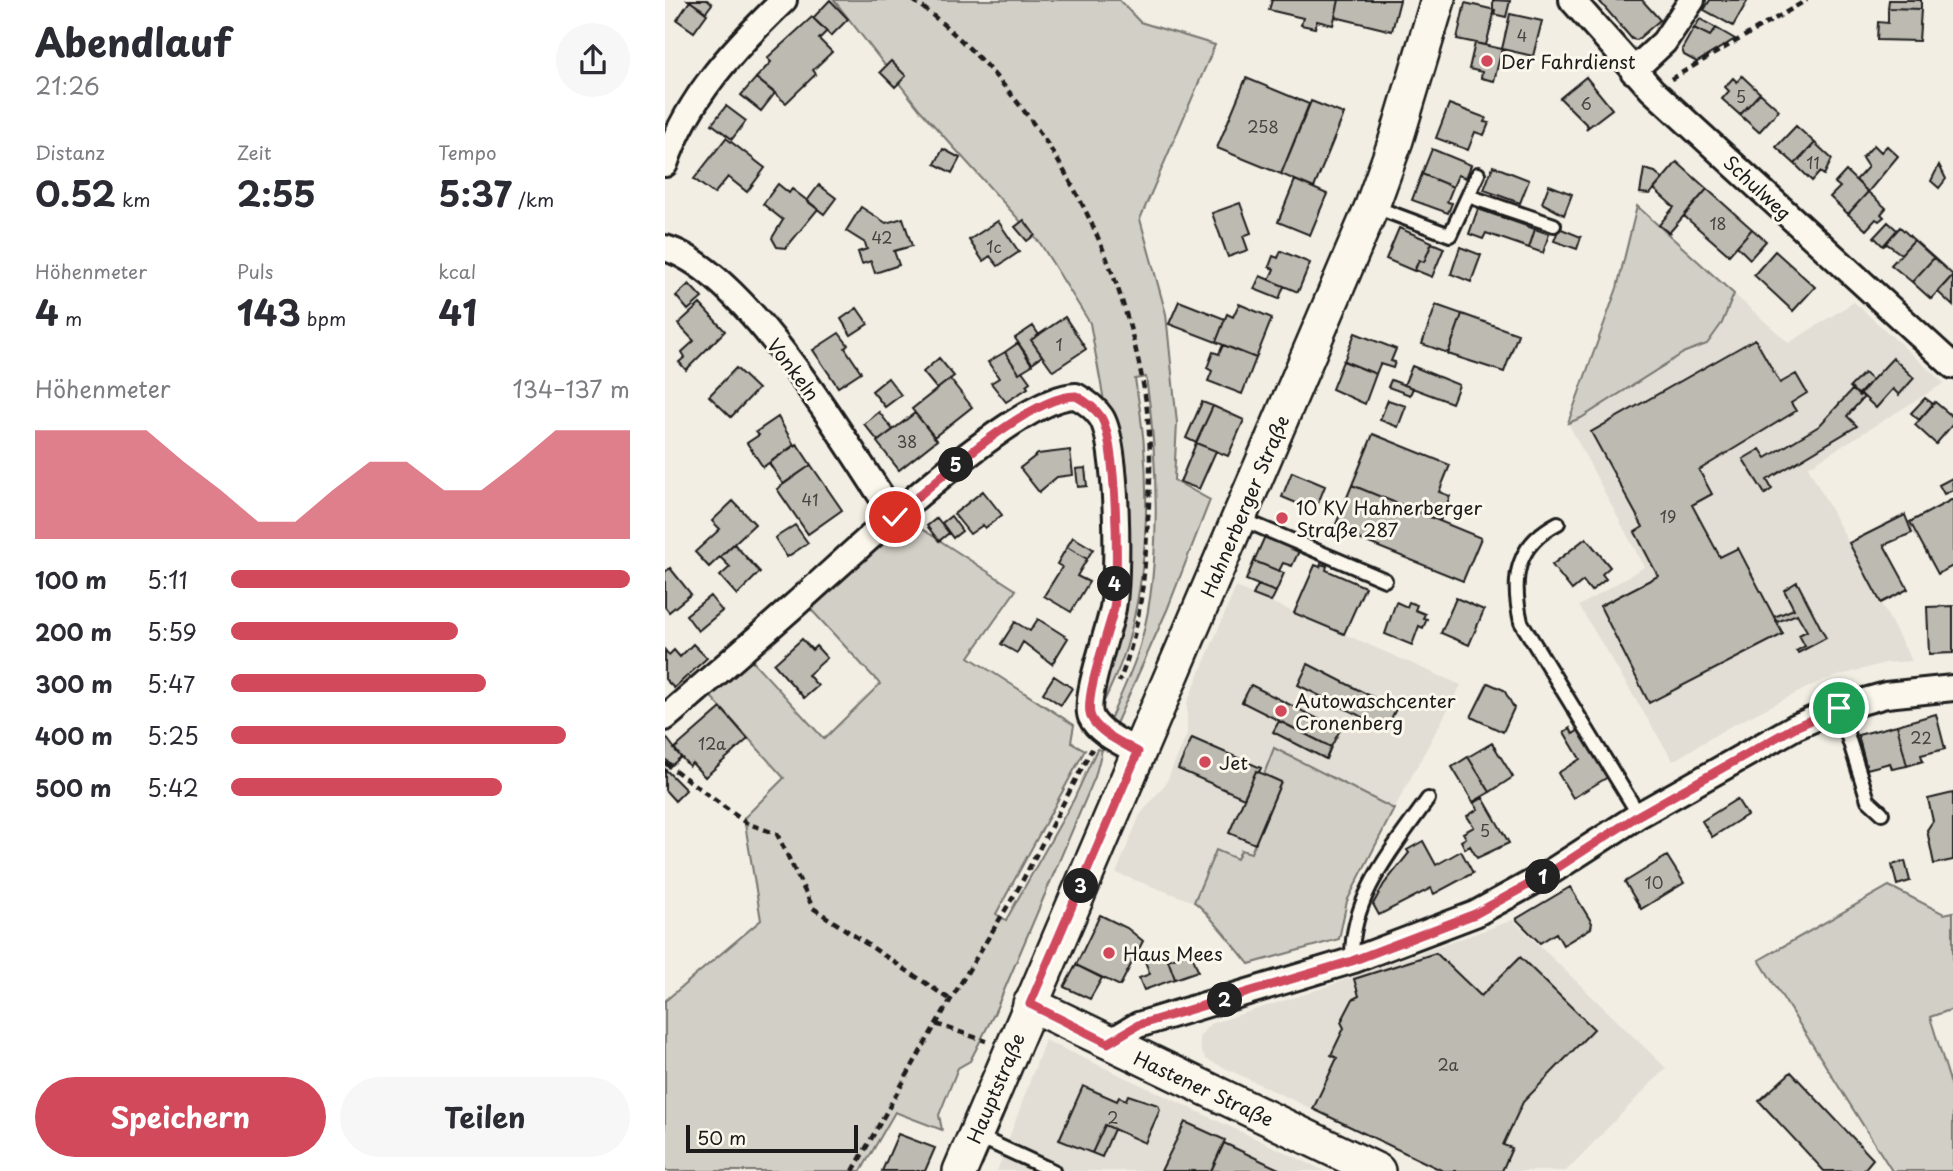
<!DOCTYPE html>
<html lang="de">
<meta charset="utf-8">
<style>
:root{--surface:#fff;--page:#f7f7f7;--text:#2b2b33;--muted:#7c7c81;--accent:#d1495b}
body{margin:0;font-family:"Playpen Sans",sans-serif;background:var(--page);color:var(--text);height:100vh;display:flex;flex-direction:column;font-size:26px;white-space:nowrap}
*{box-sizing:border-box;margin:0}
p{font-size:23px;color:var(--muted)}
.icon{flex:none;width:38px;height:38px;fill:none;stroke:currentColor;stroke-width:2;stroke-linecap:round;stroke-linejoin:round}
.map{position:relative;flex:1;overflow:hidden}
.panel{display:flex;flex-direction:column;background:var(--surface);width:665px}
.panel>*{flex:none}
.scale{position:absolute;left:21px;bottom:18px;width:172px;box-sizing:border-box;padding-left:7px;border:4px solid #1c1c1c;border-top:0;font-size:19px;line-height:24px;white-space:nowrap;color:#1c1c1c;-webkit-text-stroke:5px #fbf7ec;paint-order:stroke}
.pin{position:absolute;display:grid;place-items:center;width:60px;height:60px;color:#fff;margin:-30px;border:4px solid #fff;border-radius:50%;box-shadow:0 2px 7px #0007}
.km{position:absolute;width:35px;height:35px;margin:-18px;border-radius:50%;background:#222;color:#fff;font-size:19px;line-height:35px;text-align:center}
.round{display:grid;place-items:center;flex:none;width:74px;height:74px;border-radius:37px;background:var(--page)}
.summary{display:flex;align-items:center;justify-content:space-between;height:119px;padding:0 35px}
h1{font-size:38px;font-weight:700;line-height:52px}
.figures{display:grid;grid-template-columns:repeat(3,1fr);gap:10px;height:119px;padding:7px 35px}
.figures div{display:grid;align-content:center}
.figures b{font-size:35px;font-weight:700}
.figures small{font-size:19px;font-weight:400}
.figures p{font-size:19px}
.chart{height:196px;padding:14px 35px}
.chart p{display:flex;justify-content:space-between}
.chart svg{width:100%;height:126px;margin-top:7px;fill:var(--accent);opacity:.7}
.primary-button{display:flex;gap:14px;margin-top:auto;padding:14px 35px}
.primary-button a{flex:1;height:80px;border-radius:42px;background:var(--accent);color:#fff;font-size:28px;font-weight:700;line-height:80px;text-align:center}
.primary-button a+a{background:var(--page);color:var(--text)}
ul{padding:0 35px;list-style:none;font-size:23px}
li{display:grid;grid-template-columns:112px 84px 1fr;align-items:center;height:52px}
li i{height:18px;border-radius:9px;background:var(--accent)}
main{display:flex;flex:1;min-height:0}
.map>svg:first-child{display:block}
.built{fill:#e2ded5}
.green{fill:#d2cfc6;stroke:#777671;stroke-width:2}
.building{fill:#bdbab1;stroke:#1c1c1c;stroke-width:2}
.lines{fill:none;stroke-linecap:round;stroke-linejoin:round}
.lane-casing{stroke:#1c1c1c;stroke-width:18}
.street-casing{stroke:#1c1c1c;stroke-width:30}
.secondary-casing{stroke:#1c1c1c;stroke-width:38}
.path{stroke:#1c1c1c;stroke-width:4.5;stroke-dasharray:7 5;stroke-linecap:butt}
.lane{stroke:#fbf7ec;stroke-width:12}
.street{stroke:#fbf7ec;stroke-width:24}
.secondary{stroke:#fbf7ec;stroke-width:33}
.route-casing{stroke:#fff;stroke-width:14}
.route{stroke:#d1495b;stroke-width:9}
.poi-dot{fill:#d1495b;stroke:#fbf7ec;stroke-width:2.5}
.labels{text-anchor:middle;dominant-baseline:central;stroke-width:6;stroke-linejoin:round;paint-order:stroke}
.number-label{font-size:16px;fill:#444441}
.poi-label{font-size:19px;fill:#1c1c1c;stroke:#fbf7ec;text-anchor:start}
.street-label{font-size:19px;fill:#1c1c1c;stroke:#fbf7ec}
</style>
<main>
<section class="panel">
<div class="summary"><div><h1>Abendlauf</h1><p>21:26</p></div><a class="round"><svg class="icon" aria-label="share" viewBox="0 0 24 24"><path d="M12 15V3M7 8l5-5 5 5M5 13v7h14v-7"/></svg></a></div>
<div class="figures">
<div><p>Distanz</p><b>0.52<small> km</small></b></div>
<div><p>Zeit</p><b>2:55</b></div>
<div><p>Tempo</p><b>5:37<small> /km</small></b></div>
</div>
<div class="figures">
<div><p>Höhenmeter</p><b>4<small> m</small></b></div>
<div><p>Puls</p><b>143<small> bpm</small></b></div>
<div><p>kcal</p><b>41</b></div>
</div>
<div class="chart"><p><span>Höhenmeter</span>134–137 m</p>
<svg viewBox="0 0 160 44" preserveAspectRatio="none"><path d="M0 44V6L10 6L20 6L30 6L40 17L50 27L60 38L70 38L80 27L90 17L100 17L110 27L120 27L130 17L140 6L150 6L160 6V44z"/></svg>
</div>
<ul>
<li><b>100 m</b>5:11<i style="width:100%"></i></li>
<li><b>200 m</b>5:59<i style="width:57%"></i></li>
<li><b>300 m</b>5:47<i style="width:64%"></i></li>
<li><b>400 m</b>5:25<i style="width:84%"></i></li>
<li><b>500 m</b>5:42<i style="width:68%"></i></li>
</ul>
<div class="primary-button"><a>Speichern</a><a>Teilen</a></div>
</section>
<div class="map">
<svg width="1288" height="1171" viewBox="0 0 1288 1171">
<rect width="100%" height="100%" fill="#f2eee4"/>
<filter id="ink" filterUnits="userSpaceOnUse"><feTurbulence type="fractalNoise" baseFrequency=".0143" numOctaves="2"/><feDisplacementMap in="SourceGraphic" scale="14" xChannelSelector="R" yChannelSelector="G"/><feConvolveMatrix kernelMatrix="1 2 1 2 8 2 1 2 1" color-interpolation-filters="sRGB"/></filter>
<g filter="url(#ink)">
<!-- built -->
<path class="built" d="M1069 294 1124 343 1189 302 1279 383 1143 467 1247 661 1220 663 1158 680 1062 728 1008 761 914 606 979 567 903 423 916 418 1020 352 1042 344 1057 323Z
M571 587 796 685 729 809 609 748 616 782 586 854 572 860 551 850 529 902 451 873 475 815 501 783 522 734V703Z
M848 920 1001 1068 901 1171H778L541 1059 536 1052 534 1037 545 1024 643 993Z
M380 1040 660 1171H332Z"/>
<!-- green -->
<path class="green" d="M169 0H454L475 22 550 45 475 219 501 314 512 423 509 480 545 500 502 610 450 726 444 722C453 701 463 680 471 658 498 581 493 457 481 377L470 379C485 459 486 550 466 630 460 658 447 684 435 710L453 620 441 412 425 323 375 243 255 110Z
M972 206 1069 294 1057 323 1042 344 1020 352 916 418 903 423 952 288Z
M240 518 351 590 304 657 409 725 406 742 420 750 331 914 341 920 409 799 432 749 437 750 430 777 329 1014 305 1061 293 1068 274 1115 277 1130 230 1112 196 1171H0V1001L96 920 79 818 119 778 41 691 82 655 159 739 215 684 140 603Z
M609 748 729 809 682 901 674 939 584 964C574 952 538 906 529 902L551 850 572 859 576 850 586 853 616 782 599 774Z
M1224 886 1279 914 1288 912V1009L1265 1017 1288 1091V1171H1227L1094 960Z"/>
<!-- building -->
<path class="building" d="M23 0H42L47 4 41 12Z
M165 0 183 19 166 36 148 18Z
M607 0H674L668 25 652 21 650 28 636 25 638 18 604 10Z
M674 0H735L727 31 670 17Z
M828 0 845 1 841 17 828 14Z
M938 0H977L995 20 972 40 967 39 935 2Z
M1045 0H1083L1068 26 1039 10Z
M1224 0H1256V9L1223 8Z
M25 1 42 14 29 32 12 20Z
M800 3 830 10 821 45 792 39Z
M1223 8 1256 9 1254 41 1212 40 1213 22 1223 23Z
M845 14 877 21 868 56 837 49Z
M147 17 162 31 154 39 167 52 148 70 151 74 121 103 91 78 106 62 102 58Z
M1035 19 1051 28 1045 36 1029 28Z
M1029 28 1045 36 1051 28 1070 39 1032 62 1019 55 1017 49Z
M810 43 837 49 829 81 816 78 817 72 804 69Z
M226 61 241 76 230 87 215 72Z
M1077 76 1095 93 1075 115 1057 99 1064 91 1060 87 1068 78 1072 82Z
M921 77 947 109 921 129 923 126 895 98Z
M91 78 110 93 96 111 76 95Z
M581 78 644 104 616 174 552 148Z
M1095 93 1114 110 1094 132 1075 115Z
M646 101 679 114 649 188 616 174Z
M784 104 821 118 819 122 824 123 819 135 810 132 803 150 771 138Z
M61 106 81 121 67 139 47 124Z
M1131 126 1150 143 1130 164 1111 147Z
M61 138 100 168 82 192 63 177 49 194 29 179Z
M1150 143 1167 159 1159 175 1155 172 1147 181 1130 164Z
M1209 145 1216 152 1222 146 1233 156 1203 192 1191 180 1203 167 1197 158Z
M278 149 295 158 287 173 270 164Z
M767 149 806 165 801 178 793 175 788 187 757 174Z
M1012 162 1042 189 1004 233 994 225 1009 207 989 189Z
M1274 165 1281 179 1274 188 1266 181Z
M828 166 864 180 855 203 819 190Z
M979 169 990 172 998 179 985 194 975 193Z
M1181 171 1203 192 1183 214 1165 197 1175 187 1170 183Z
M757 174 788 187 782 202 787 203 783 213 747 200Z
M630 180 662 194 645 235 613 222Z
M113 184 124 193 127 189 153 209 121 248 112 247 107 238 118 220 98 204Z
M154 185 171 198 159 214 142 201Z
M884 185 907 194 899 215 877 203Z
M1042 189 1087 229 1064 255 1019 216Z
M1203 192 1221 208 1216 214 1219 217 1214 221 1211 219 1201 230 1183 214Z
M575 203 586 233 578 236 583 250 563 257 547 213Z
M196 207 221 223 238 218 247 246 229 251 234 265 210 273 206 261 197 264 193 252 202 249 200 243 181 231Z
M813 209 870 229 864 248 821 233 818 239 804 234Z
M359 220 370 235 362 241 350 227Z
M333 221 354 252 333 266 325 256 318 261 304 240Z
M1223 222 1232 230 1218 246 1209 237Z
M1235 227 1249 240 1236 254 1222 244 1218 246Z
M734 228 767 242 759 262 754 260 749 271 721 259Z
M894 228 916 237 912 249 889 241Z
M870 229 884 234 878 253 864 248Z
M1087 229 1101 241 1085 259 1072 246Z
M1249 240 1269 258 1247 282 1226 265Z
M767 243 779 248 767 277 750 270 754 260 759 262Z
M795 247 816 255 806 282 786 274Z
M616 251 645 263 633 292 604 280 609 269 604 267 608 256 613 258Z
M1110 251 1150 287 1128 311 1089 275Z
M1269 258 1288 275 1266 299 1247 282Z
M595 276 619 286 614 299 589 289Z
M1287 276H1288V306L1273 292Z
M24 284 37 298 23 310 11 296Z
M514 301 560 319 551 342 504 324Z
M35 304 60 331 21 370 14 362 20 357 17 352 29 341 13 324Z
M574 304 607 318 591 358 551 342 562 314 568 317Z
M771 305 797 314 783 353 757 344Z
M192 308 203 324 186 335 176 319Z
M797 314 853 334 839 372 783 354Z
M400 317 421 349 388 371 366 340Z
M368 326 374 335 366 340 377 356 367 363 350 338Z
M174 333 183 345 180 348 196 372 173 387 148 350Z
M690 333 731 349 726 361 730 362 728 368 715 364 711 374 679 361Z
M1090 339 1115 383 1131 374 1142 393 1126 403 1131 411 1034 470 1047 494 1027 505 1055 557 1073 548 1118 634 984 703 935 606 993 576 970 532 978 527 926 432Z
M353 343 367 365 354 373 340 352Z
M558 345 591 358 577 394 543 381 547 371 542 368 548 352 554 354Z
M340 352 354 373 357 371 365 382 361 385 363 388 341 402 326 383 334 378 323 362Z
M274 358 289 376 272 389 258 372Z
M1228 358 1249 378 1234 395 1228 389 1211 408 1195 393Z
M678 361 711 374 700 404 667 389Z
M747 366 794 385 787 403 739 385Z
M71 368 93 389 66 417 44 396Z
M1199 373 1207 380 1194 396 1185 387Z
M223 378 236 395 220 407 207 391Z
M285 379 307 407 269 437 247 409Z
M726 380 748 388 745 395 723 387Z
M1187 390 1199 397 1182 416 1192 426 1102 480 1107 489 1100 494 1078 459 1095 449 1101 458 1154 426Z
M1260 398 1268 404 1254 420 1246 413Z
M723 400 741 406 733 427 715 420Z
M537 402 548 406 531 443 521 438Z
M1270 402 1288 417V424L1271 444 1250 425Z
M548 406 579 420 563 456 531 443Z
M214 412 228 430 213 441 199 424Z
M250 413 272 440 234 470 212 442Z
M113 417 129 445 98 467 82 443 94 435 91 432Z
M708 434 785 465 774 492 785 496 775 521 687 485Z
M531 443 551 451 534 489 515 482Z
M132 444 146 465 118 484 104 463Z
M405 450 408 475 392 477 374 492 355 468 373 454Z
M146 465 177 510 143 534 112 489Z
M420 468 422 486 413 487 411 469Z
M627 472 660 486 652 506 642 502 641 507 617 497Z
M1287 478 1288 490 1279 494 1274 485Z
M687 485 816 538 798 581 669 529Z
M318 491 337 515 320 528 318 525 305 534 289 514Z
M1288 499V566L1273 574 1245 522Z
M68 501 90 524 44 567 30 552 55 529 47 521Z
M1240 515 1247 533 1219 545 1243 589 1216 603 1184 543Z
M286 516 297 531 288 538 277 523Z
M272 518 284 533 274 541 262 526Z
M130 525 143 543 122 557 110 538Z
M600 536 634 551 627 566 618 563 614 571 589 561Z
M408 537 428 549 422 559 402 547Z
M921 538 945 567 937 574 941 579 926 591 918 581 907 590 887 565Z
M69 544 95 572 72 595 55 576 65 567 55 557Z
M402 547 422 559 412 576 424 582 406 612 379 596 397 567 392 564Z
M589 561 619 573 611 592 581 580Z
M656 564 662 566 661 570 700 587 679 634 629 613 650 565 655 567Z
M5 568 26 594 4 612 0 607V572Z
M1132 582 1161 638 1133 653 1131 651 1140 646 1134 635 1142 631 1132 614 1112 622 1109 617 1129 609 1119 590Z
M593 585 611 592 606 602 588 595Z
M45 596 57 611 33 631 21 615Z
M791 598 819 610 804 645 776 633Z
M731 602 742 607 744 602 752 605 750 610 760 614 758 618 762 619 758 628 754 626 747 645 720 634Z
M1288 606V653L1264 654 1262 607Z
M373 619 403 638 387 664 358 642 352 653 336 644 350 622 365 631Z
M137 639 147 650 151 646 162 658 143 675 153 686 139 698 109 664Z
M28 644 42 658 9 688 0 679V650L4 655 9 650 15 657Z
M643 664 731 709 721 729 633 685Z
M389 676 407 688 396 705 378 693Z
M823 683 839 690 849 708 838 732 806 717Z
M586 685 675 730 666 747 577 702Z
M56 708 83 739 40 777 27 763 24 766 9 749Z
M1271 714 1280 749 1256 755 1258 761 1242 766 1232 725Z
M614 721 666 747 661 759 608 732Z
M1232 725 1242 766 1227 769 1225 763 1202 769 1193 735Z
M905 728 908 734 914 730 943 777 908 798 893 773 915 759 899 732Z
M1 737 16 757 7 765 0 759Z
M527 738 596 768 594 772 591 771 579 798 513 769Z
M827 743 848 777 825 792 803 757Z
M803 757 825 792 808 802 787 767Z
M0 769 21 790 10 801 0 790Z
M591 771 616 782 590 844 564 833Z
M1288 793V860L1269 864 1262 830 1268 821 1263 799Z
M818 798 844 843 812 858 805 846 800 849 796 841 801 838 798 833 809 827 802 816 813 809 809 803Z
M1072 799 1082 815 1047 837 1037 821Z
M758 841 771 865 796 851 808 873 769 894 766 888 714 915 708 904 719 884 744 853 742 850Z
M1002 856 1019 883 976 909 960 882Z
M1240 861 1245 881 1232 885 1227 865Z
M905 887 927 923 926 928 898 945 891 933 875 943 851 919Z
M435 915 462 928 478 941 455 986 411 965Z
M499 949 510 979 479 990 474 978 485 974 479 959 481 953Z
M526 952 533 971 510 979 503 960Z
M771 953 816 996 855 957 929 1029 858 1102 838 1145 847 1148 837 1171H778L648 1109 672 1058 666 1055 679 1028 676 1022 688 999 694 996 689 979Z
M411 965 437 978 425 999 399 987Z
M1126 1072 1208 1159 1198 1171H1159L1094 1101Z
M418 1086 452 1101 454 1097 461 1100 463 1095 493 1105 495 1110 480 1143 440 1125 427 1153 394 1140Z
M520 1122 560 1140 546 1171H496Z
M440 1125 449 1129 437 1157 427 1153Z
M233 1134 270 1148 260 1171H217Z
M559 1143 618 1171H546Z"/>
<g class="lines">
<defs>
<path id="lane" d="M803 196 889 225
M707 206 785 235 813 174
M574 518 720 580
M893 523C851 545 846 578 856 622L974 815
M1174 708 1203 800 1217 813
M687 961C685 897 728 849 763 799
M310 1135 388 1171"/>
<path id="street" d="M907 0 987 90 1288 366
M968 71 999 42 1027 0
M0 164C23 97 69 48 119 0
M0 248C82 272 182 446 230 517
M0 718C44 680 88 642 132 603 182 559 352 395 411 396 420 401 430 408 436 417 453 442 454 576 448 608 444 631 418 699 426 717 433 733 458 743 473 752
M443 1043 473 1025 689 960 810 914 881 875 974 815 1130 727 1174 708 1221 695 1288 688"/>
<path id="secondary" d="M365 1004 713 1171
M295 1171 707 206 731 140 773 0"/>
</defs>
<!-- lane casing -->
<use href="#lane" class="lane-casing"/>
<!-- street casing -->
<use href="#street" class="street-casing"/>
<!-- secondary casing -->
<use href="#secondary" class="secondary-casing"/>
<!-- path -->
<path class="path" d="M248 0C372 92 452 238 479 389 487 436 486 484 482 532 479 585 474 633 454 682
M1006 79 1142 0
M0 763 81 823 112 834 148 908 286 1000
M271 1024 321 1041
M188 1171 271 1024 353 889 427 749"/>
<!-- lane -->
<use href="#lane" class="lane"/>
<!-- street -->
<use href="#street" class="street"/>
<!-- secondary -->
<use href="#secondary" class="secondary"/>
</g>
</g>
<g class="lines" filter="url(#ink)">
<defs>
<path id="route" d="M230 517C265 486 365 395 411 396 420 401 430 408 436 417 452 442 454 576 449 608 444 631 418 699 426 717 433 733 458 743 473 752L365 1004 443 1043 473 1025 687 961 810 914 881 875 974 815 1130 727 1174 708"/>
</defs>
<!-- route casing -->
<use href="#route" class="route-casing"/>
<!-- route -->
<use href="#route" class="route"/>
</g>
<!-- markers -->
<g class="poi-dot">
<circle cx="822" cy="61" r="7"/>
<circle cx="617" cy="518" r="7"/>
<circle cx="616" cy="711" r="7"/>
<circle cx="540" cy="762" r="7"/>
<circle cx="444" cy="953" r="7"/>
</g>
<g class="labels">
<!-- number labels -->
<g class="number-label">
<text x="857" y="35">4</text>
<text x="1076" y="96">5</text>
<text x="921" y="103">6</text>
<text x="598" y="126">258</text>
<text x="1148" y="162">11</text>
<text x="1053" y="223">18</text>
<text x="217" y="237">42</text>
<text x="329" y="246">1c</text>
<text x="394" y="344">1</text>
<text x="242" y="441">38</text>
<text x="145" y="499">41</text>
<text x="1003" y="516">19</text>
<text x="1256" y="737">22</text>
<text x="47" y="743">12a</text>
<text x="820" y="830">5</text>
<text x="989" y="882">10</text>
<text x="783" y="1064">2a</text>
<text x="448" y="1117">2</text>
</g>
<!-- poi labels -->
<g class="poi-label">
<text x="836" y="61">Der Fahrdienst</text>
<text x="631" y="507">10 KV Hahnerberger<tspan x="631" dy="22">Straße 287</tspan></text>
<text x="630" y="700">Autowaschcenter<tspan x="630" dy="22">Cronenberg</tspan></text>
<text x="554" y="762">Jet</text>
<text x="458" y="953">Haus Mees</text>
</g>
<!-- street labels -->
<g class="street-label">
<text transform="translate(1093 187) rotate(43)">Schulweg</text>
<text transform="translate(129 369) rotate(53)">Vonkeln</text>
<text transform="translate(579 506) rotate(-67)">Hahnerberger Straße</text>
<text transform="translate(330 1088) rotate(-67)">Hauptstraße</text>
<text transform="translate(539 1088) rotate(25)">Hastener Straße</text>
</g>
</g>
</svg>
<div class="scale">50 m</div>
<div class="pin" style="left:1174px;top:708px;background:#1e9e55"><svg class="icon" aria-label="arrive" viewBox="0 0 24 24"><path d="M6 21V4h12l-3 4 3 4H6"/></svg></div>
<div class="pin" style="left:230px;top:517px;background:#d93025"><svg class="icon" aria-label="check" viewBox="0 0 24 24"><path d="M5 12l5 5 9-10"/></svg></div>
<b class="km" style="left:878px;top:877px">1</b>
<b class="km" style="left:560px;top:1000px">2</b>
<b class="km" style="left:416px;top:886px">3</b>
<b class="km" style="left:450px;top:584px">4</b>
<b class="km" style="left:291px;top:465px">5</b>
</div>
</main>
